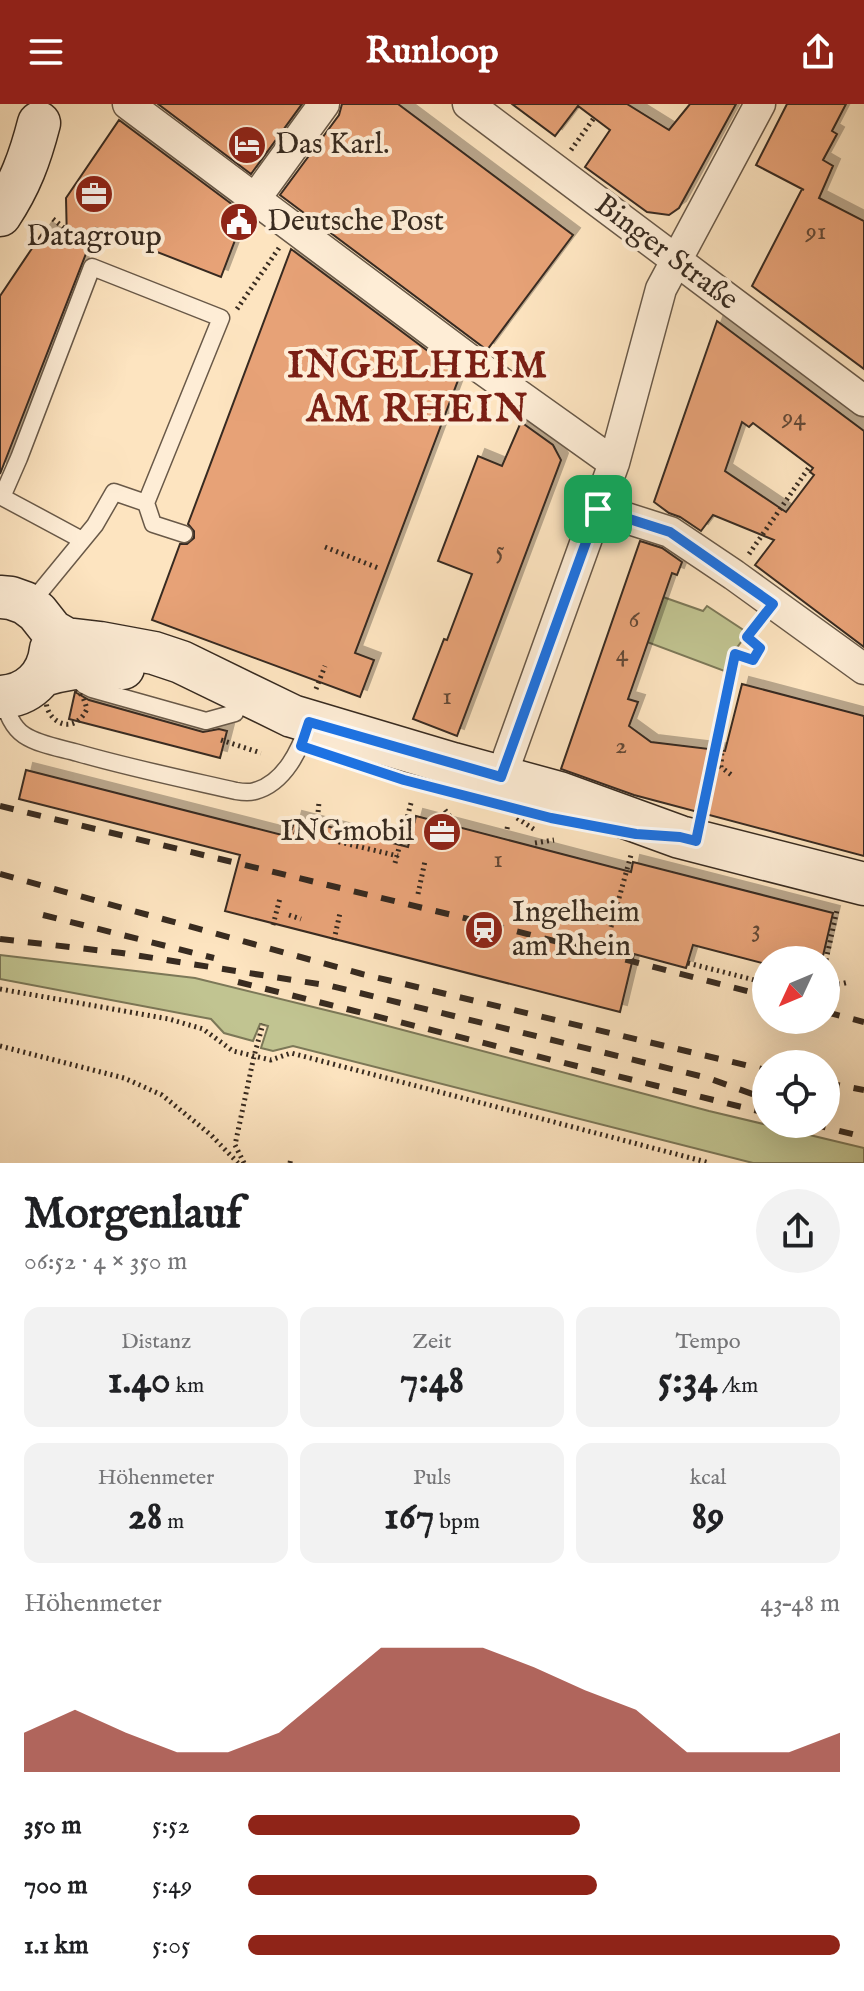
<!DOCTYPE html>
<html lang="de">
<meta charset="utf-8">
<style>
:root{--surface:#fff;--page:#f2f2f2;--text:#202124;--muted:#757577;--accent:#8f2418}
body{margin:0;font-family:"IM FELL English",serif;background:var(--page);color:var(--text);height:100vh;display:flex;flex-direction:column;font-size:30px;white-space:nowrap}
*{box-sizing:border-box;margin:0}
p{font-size:26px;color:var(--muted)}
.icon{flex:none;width:44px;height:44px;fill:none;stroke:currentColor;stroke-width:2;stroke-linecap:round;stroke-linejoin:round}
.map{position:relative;height:1059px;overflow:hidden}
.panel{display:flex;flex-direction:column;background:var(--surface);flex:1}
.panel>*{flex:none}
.needle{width:52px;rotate:226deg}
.fabs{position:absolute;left:752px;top:842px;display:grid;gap:16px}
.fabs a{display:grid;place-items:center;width:88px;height:88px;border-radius:50%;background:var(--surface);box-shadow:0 8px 32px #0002;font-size:40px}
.pin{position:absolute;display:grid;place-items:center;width:68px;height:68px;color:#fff;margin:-34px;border-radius:16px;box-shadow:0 4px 12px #0006}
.round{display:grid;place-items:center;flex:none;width:84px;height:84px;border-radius:42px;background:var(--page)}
.overview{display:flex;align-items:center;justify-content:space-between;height:136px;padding:0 24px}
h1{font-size:44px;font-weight:800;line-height:60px}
.figures{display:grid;grid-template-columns:repeat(3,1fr);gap:12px;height:136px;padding:8px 24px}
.figures div{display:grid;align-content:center;border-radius:16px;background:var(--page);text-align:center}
.figures b{font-size:40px;font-weight:800}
.figures small{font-size:22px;font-weight:400}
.figures p{font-size:22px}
.chart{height:224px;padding:16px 24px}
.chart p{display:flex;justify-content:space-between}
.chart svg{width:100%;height:144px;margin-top:8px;fill:var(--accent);opacity:.7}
ul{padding:0 24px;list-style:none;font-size:26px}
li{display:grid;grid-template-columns:128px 96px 1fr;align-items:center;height:60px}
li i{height:20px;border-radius:10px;background:var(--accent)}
header{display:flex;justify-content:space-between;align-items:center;height:104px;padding:0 24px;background:var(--accent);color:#fff;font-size:36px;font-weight:800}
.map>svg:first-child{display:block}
.green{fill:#c1c491;stroke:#7c7858;stroke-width:2}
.building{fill:#e7a277;stroke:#382b20;stroke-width:2;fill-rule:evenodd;filter:url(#shadow)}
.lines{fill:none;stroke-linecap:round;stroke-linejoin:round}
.lane-casing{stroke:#695948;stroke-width:19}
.street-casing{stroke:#695948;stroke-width:33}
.secondary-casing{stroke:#382b20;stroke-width:45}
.path{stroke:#382b20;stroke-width:5;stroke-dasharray:2 4;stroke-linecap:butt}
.lane{stroke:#feedd6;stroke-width:16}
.street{stroke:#feedd6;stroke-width:30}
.secondary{stroke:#feedd6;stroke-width:42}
.rail{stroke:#382b20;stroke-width:6;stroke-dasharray:14 14;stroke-linecap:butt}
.route-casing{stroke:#fff;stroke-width:16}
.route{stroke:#1a73e8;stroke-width:10}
.labels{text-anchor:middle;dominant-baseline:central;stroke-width:8;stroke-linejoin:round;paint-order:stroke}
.number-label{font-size:26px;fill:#644936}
.poi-label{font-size:30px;fill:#382b20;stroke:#feedd6;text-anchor:start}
.street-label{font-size:30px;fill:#382b20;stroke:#feedd6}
.district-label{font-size:38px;font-weight:bold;letter-spacing:2px;fill:#7a1f14;stroke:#feedd6}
</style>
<header><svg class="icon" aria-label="menu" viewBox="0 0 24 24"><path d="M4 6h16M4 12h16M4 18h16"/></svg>Runloop<svg class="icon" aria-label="share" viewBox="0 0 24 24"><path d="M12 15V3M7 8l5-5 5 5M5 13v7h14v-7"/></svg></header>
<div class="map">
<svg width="864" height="1059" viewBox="0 0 864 1059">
<defs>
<filter id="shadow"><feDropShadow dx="7" dy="-7" stdDeviation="0" flood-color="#0004"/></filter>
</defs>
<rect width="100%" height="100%" fill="#fde4c0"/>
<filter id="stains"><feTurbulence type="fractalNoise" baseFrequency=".0025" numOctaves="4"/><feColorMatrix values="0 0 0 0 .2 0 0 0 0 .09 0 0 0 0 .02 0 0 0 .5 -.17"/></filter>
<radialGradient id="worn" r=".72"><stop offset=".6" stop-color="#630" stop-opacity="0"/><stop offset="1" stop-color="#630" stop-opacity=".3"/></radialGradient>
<!-- green -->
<path class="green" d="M663 493 703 507 707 502 748 529 732 550 727 568 647 538Z
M0 851 195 874 350 912 709 1007 864 1044V1059H753L293 942 273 947 261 944 268 922 260 920 253 937 224 929 211 915 0 875Z"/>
<!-- building -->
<path class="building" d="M158 0H302L251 70Z
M342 0H398L573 131 487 246 280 91 339 11Z
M512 0H627L669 26 690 0H736L679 104 669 111 647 108 585 63 610 26 578 2 555 32Z
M787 0H846L832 27 837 30 823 56 833 62 819 94 864 117V265L752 182 802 85 804 86 756 61Z
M119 16 245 110 221 173 96 124 0 370V192L45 125 67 139 66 94Z
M291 145 460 271 355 549 374 556 360 593 152 516 180 440H187L194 434V427L188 420Z
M717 217 864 327V543L755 461 774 436 713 411 701 427 680 413 669 409 654 398ZM742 318 749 323 753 319 813 364 810 368 814 371 786 408 725 367Z
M521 318 553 341 561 356 457 632 413 615 444 535 447 536 472 470 438 457 478 352 502 362Z
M640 437 662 444 682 458 677 471 672 469 628 595 638 598 629 622 651 638 725 647 742 580 864 612V752L634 691 561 665Z
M75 588 89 596 203 628 219 625 227 627 220 654 69 615Z
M26 666 290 733 295 714 408 743 416 712 631 768 633 758 833 809 822 856H766V860L693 841 686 864 634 850 620 908 225 807 240 751 19 695Z"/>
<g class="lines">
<defs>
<path id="lane" d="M146 399 153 420 184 430
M33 502 40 488 95 421 114 388 146 399 221 214 92 163 19 354 2 393 82 436
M74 572 84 581 92 585 206 617 235 609
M2 594C7 608 12 623 24 631 39 641 61 644 78 649 130 664 183 675 236 687 242 688 249 689 255 687 285 679 300 645 309 619"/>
<path id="street" d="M128 0 478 262 614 359
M468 0 864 297
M255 95 324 0
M598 405 670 428 734 471 864 565
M501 673 614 359 661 185 760 0"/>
<path id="secondary" d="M0 111C20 81 30 54 39 19
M0 493 11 494 25 499 37 508 52 527 66 535 100 539 154 549 181 558 292 612 453 660 559 689 680 733 864 780
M43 571C70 563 96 560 123 564
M0 593C28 592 48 573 51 545"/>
</defs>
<!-- lane casing -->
<use href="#lane" class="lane-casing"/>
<!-- street casing -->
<use href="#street" class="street-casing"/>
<!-- secondary casing -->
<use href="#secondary" class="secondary-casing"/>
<!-- path -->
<path class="path" d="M571 46 594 14
M53 115 69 128
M237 205 279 144
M325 443 378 464
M749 450 810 362
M65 581C79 584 83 591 87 605 66 647 21 590 65 581Z
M316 585 325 562
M221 636 261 649
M717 639 722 646 721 663 734 673
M703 704 735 550 753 556 760 544 747 533 758 518
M445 706 456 720
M517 714 535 726
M317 720 319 698
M507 725 508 720
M288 726 303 730
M327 735 398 752
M535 739 554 736
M395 759 411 699
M418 790 425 757
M289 811 301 815
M273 821 280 794
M611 823 631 751
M334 836 340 809
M826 856 837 806
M688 859 766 879
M826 880H841L849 878
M0 885 169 915 203 925 233 947 254 952 271 956 291 949 710 1059
M0 942 124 974 162 991 211 1031 238 1059
M244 1059 235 1041 254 952 263 920
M290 1059 291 1054"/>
<!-- lane -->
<use href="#lane" class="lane"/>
<!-- street -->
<use href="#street" class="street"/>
<!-- secondary -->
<use href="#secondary" class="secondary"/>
<!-- rail -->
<path class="rail" d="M0 702 477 817 766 892
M0 770 362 870 766 966
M43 811 214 854
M0 835 122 849 331 882 708 974 766 995
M238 878 766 1009
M826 908 864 918
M826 979 864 986
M812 1020 864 1033"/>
</g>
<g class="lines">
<defs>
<path id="route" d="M598 405 670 428 773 500 747 533 760 544 753 556 735 550 696 737 680 733 636 730 551 714 404 676 301 642 309 618 501 673Z"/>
</defs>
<!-- route casing -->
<use href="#route" class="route-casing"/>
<!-- route -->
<use href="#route" class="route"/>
</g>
<!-- icons -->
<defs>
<symbol id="hotel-disc" viewBox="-11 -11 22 22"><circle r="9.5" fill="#8f2418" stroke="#feedd6"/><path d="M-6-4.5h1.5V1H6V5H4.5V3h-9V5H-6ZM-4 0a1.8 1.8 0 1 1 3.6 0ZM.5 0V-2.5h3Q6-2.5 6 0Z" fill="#fff"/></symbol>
<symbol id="office-disc" viewBox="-11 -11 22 22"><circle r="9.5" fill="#8f2418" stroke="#feedd6"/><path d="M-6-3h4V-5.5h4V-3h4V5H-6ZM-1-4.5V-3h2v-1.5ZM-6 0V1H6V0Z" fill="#fff"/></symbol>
<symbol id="civic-disc" viewBox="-11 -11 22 22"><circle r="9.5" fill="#8f2418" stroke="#feedd6"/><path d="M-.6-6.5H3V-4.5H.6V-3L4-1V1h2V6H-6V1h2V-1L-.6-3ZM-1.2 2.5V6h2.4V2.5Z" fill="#fff"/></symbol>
<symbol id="station-disc" viewBox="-11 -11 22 22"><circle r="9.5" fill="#8f2418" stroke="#feedd6"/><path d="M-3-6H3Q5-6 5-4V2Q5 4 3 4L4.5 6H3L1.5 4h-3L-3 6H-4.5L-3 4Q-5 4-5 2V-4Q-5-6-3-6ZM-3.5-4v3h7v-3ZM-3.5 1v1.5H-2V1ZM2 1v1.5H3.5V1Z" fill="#fff"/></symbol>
</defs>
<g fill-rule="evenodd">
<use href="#hotel-disc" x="225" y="19" width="44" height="44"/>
<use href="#office-disc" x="72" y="68" width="44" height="44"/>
<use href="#civic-disc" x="217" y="96" width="44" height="44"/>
<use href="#office-disc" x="420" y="706" width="44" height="44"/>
<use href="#station-disc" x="462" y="804" width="44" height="44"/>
</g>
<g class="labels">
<!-- number labels -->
<g class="number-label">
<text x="816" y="127">91</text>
<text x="794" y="313">94</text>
<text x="500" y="446">5</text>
<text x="634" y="515">6</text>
<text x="622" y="549">4</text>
<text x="447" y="592">1</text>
<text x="621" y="641">2</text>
<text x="498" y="755">1</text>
<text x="756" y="824">3</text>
</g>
<!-- poi labels -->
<g class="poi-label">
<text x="275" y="41">Das Karl.</text>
<text x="267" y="118">Deutsche Post</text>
<text x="94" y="133" text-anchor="middle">Datagroup</text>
<text x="414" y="728" text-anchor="end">INGmobil</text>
<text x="512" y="809">Ingelheim<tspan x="512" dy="34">am Rhein</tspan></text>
</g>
<!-- street labels -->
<g class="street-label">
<text transform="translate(666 149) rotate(37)">Binger Straße</text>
</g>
<!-- district labels -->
<g class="district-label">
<text x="418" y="263">INGELHEIM<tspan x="418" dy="44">AM RHEIN</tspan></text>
</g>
</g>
<rect width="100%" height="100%" filter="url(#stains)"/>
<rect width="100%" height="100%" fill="url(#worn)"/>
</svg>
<div class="fabs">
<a><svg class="needle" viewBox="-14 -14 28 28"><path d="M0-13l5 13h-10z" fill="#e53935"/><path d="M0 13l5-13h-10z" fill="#757577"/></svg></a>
<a><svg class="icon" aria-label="locate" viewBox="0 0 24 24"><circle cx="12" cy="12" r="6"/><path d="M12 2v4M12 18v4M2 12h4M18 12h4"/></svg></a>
</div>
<div class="pin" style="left:598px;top:405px;background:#1e9e55"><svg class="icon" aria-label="arrive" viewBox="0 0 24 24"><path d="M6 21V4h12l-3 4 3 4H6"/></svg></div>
</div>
<section class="panel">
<div class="overview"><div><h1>Morgenlauf</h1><p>06:52 · 4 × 350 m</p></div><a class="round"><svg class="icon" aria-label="share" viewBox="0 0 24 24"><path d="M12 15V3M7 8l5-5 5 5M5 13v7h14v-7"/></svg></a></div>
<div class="figures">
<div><p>Distanz</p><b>1.40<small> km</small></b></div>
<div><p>Zeit</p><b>7:48</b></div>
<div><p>Tempo</p><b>5:34<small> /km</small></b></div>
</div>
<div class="figures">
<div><p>Höhenmeter</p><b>28<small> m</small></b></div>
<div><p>Puls</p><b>167<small> bpm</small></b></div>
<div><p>kcal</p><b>89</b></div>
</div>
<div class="chart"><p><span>Höhenmeter</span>43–48 m</p>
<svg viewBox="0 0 160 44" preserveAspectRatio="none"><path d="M0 44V32L10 25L20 32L30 38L40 38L50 32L60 19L70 6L80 6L90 6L100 12L110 19L120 25L130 38L140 38L150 38L160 32V44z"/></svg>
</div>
<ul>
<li><b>350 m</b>5:52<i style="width:56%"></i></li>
<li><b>700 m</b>5:49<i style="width:59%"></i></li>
<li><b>1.1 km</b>5:05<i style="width:100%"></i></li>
</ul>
</section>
